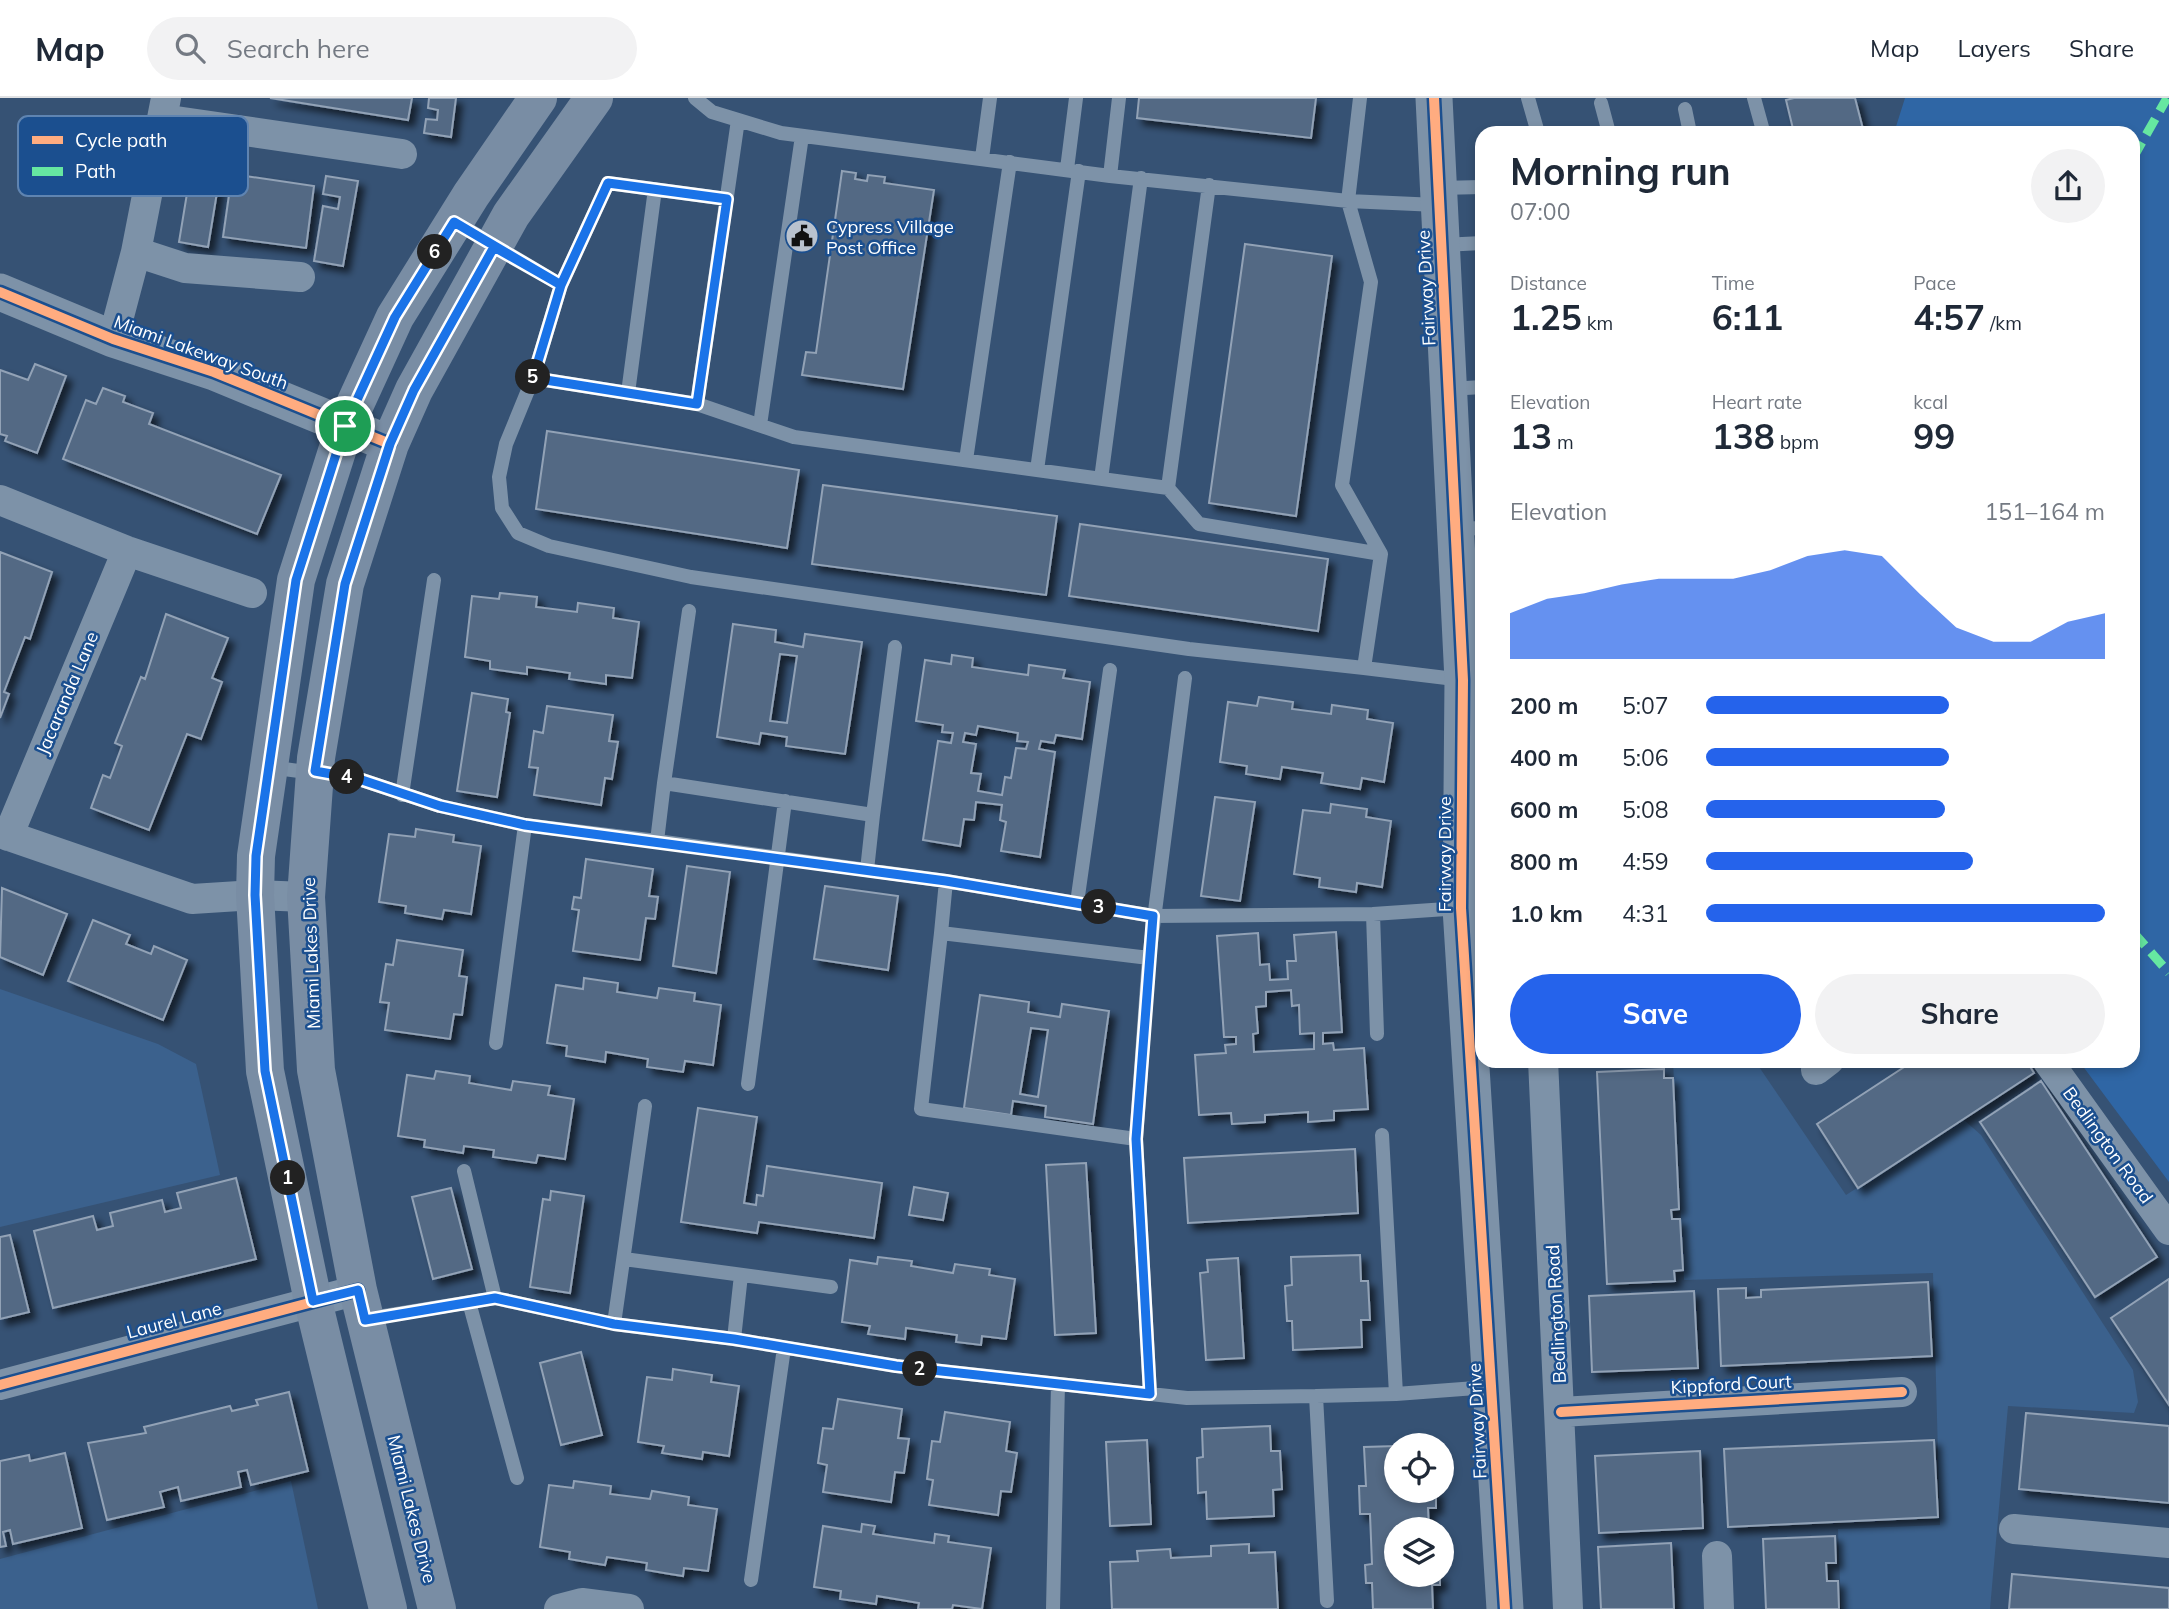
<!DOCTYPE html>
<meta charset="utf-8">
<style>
:root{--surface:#fff;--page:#f2f2f3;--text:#1f2937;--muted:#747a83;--line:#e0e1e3;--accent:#2563eb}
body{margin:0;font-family:Mulish,sans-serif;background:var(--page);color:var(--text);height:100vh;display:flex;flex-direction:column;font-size:26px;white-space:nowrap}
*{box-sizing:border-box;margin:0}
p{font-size:23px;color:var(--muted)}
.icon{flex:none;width:38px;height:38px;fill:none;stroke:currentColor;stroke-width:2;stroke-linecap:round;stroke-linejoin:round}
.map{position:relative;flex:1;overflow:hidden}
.details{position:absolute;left:1475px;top:28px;width:665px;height:942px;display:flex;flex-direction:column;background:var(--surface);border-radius:21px;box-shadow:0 4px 10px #0003}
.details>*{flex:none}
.controls{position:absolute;left:1384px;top:1335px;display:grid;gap:14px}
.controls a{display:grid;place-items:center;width:70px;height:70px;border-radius:50%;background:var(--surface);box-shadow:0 4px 10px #0003;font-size:35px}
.pin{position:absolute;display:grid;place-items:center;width:60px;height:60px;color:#fff;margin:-30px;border:4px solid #fff;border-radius:50%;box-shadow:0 2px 7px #0007}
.km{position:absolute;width:35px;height:35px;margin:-18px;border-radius:50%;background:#222;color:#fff;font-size:19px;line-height:35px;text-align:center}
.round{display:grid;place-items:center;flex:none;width:74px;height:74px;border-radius:37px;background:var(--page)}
.head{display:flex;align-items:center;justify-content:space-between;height:119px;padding:0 35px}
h1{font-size:38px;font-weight:700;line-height:52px}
.metrics{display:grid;grid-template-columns:repeat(3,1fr);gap:10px;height:119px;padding:7px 35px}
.metrics div{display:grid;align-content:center}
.metrics b{font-size:35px;font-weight:700}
.metrics small{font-size:19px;font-weight:400}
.metrics p{font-size:19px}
.chart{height:196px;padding:14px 35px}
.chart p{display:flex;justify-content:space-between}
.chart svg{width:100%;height:126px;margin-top:7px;fill:var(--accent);opacity:.7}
.action{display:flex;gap:14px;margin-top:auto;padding:14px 35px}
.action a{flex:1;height:80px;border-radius:42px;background:var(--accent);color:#fff;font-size:28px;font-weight:700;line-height:80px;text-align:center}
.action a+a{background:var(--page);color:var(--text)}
ul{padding:0 35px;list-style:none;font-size:23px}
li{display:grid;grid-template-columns:112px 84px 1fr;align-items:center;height:52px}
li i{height:18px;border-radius:9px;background:var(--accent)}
header{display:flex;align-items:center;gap:42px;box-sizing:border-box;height:98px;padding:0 35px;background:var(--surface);border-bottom:2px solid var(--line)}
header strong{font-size:33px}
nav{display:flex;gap:38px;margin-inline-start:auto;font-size:24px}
.search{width:490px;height:63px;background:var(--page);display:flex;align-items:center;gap:18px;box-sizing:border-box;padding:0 24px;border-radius:38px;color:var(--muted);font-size:26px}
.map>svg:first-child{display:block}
.green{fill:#2f66a5}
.water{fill:#3b618d}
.building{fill:#526984;stroke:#92a2b6;stroke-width:2;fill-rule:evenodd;filter:url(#shadow)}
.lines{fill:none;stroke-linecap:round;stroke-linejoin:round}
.service{stroke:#7d92a8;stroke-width:14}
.minor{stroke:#7d92a8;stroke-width:30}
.tertiary{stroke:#7d92a8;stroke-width:37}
.secondary{stroke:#798da4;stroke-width:38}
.quiet{stroke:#66e7a1;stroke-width:9;stroke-dasharray:18 9;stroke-linecap:butt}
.cycleway-casing{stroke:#1b4f8f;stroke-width:15}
.cycleway{stroke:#ffac80;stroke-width:10}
.route-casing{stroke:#fff;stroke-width:14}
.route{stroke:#1a73e8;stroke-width:9}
.labels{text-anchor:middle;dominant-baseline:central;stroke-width:5;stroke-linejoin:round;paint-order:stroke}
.poi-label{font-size:18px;fill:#fff;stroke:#1b4f8f;text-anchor:start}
.street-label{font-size:18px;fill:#fff;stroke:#1b4f8f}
.key{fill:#1b4f8f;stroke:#5f84b1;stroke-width:2}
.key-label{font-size:19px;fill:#fff}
</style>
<header>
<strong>Map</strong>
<div class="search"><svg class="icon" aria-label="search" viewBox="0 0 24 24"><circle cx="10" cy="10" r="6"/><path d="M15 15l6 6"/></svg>Search here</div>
<nav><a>Map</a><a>Layers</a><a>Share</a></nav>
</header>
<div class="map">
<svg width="2169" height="1511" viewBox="0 0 2169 1511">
<defs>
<filter id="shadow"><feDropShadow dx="6" dy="6" stdDeviation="3.5" flood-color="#0009"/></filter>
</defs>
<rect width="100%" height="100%" fill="#365274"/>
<!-- green -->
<path class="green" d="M1905 0H2169V1084L2079 963 2133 962V35H1894Z"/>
<!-- water -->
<path class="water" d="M0 891 158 946 196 966 220 1077 0 1129Z
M1673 963H1755L1846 1097 1964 1022 1981 1037 2133 1272 2138 1304 2134 1315 2008 1308 1990 1511H1841L1838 1431 1940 1427 1933 1175 1684 1182Z
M291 1383 318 1511H0V1461Z"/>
<!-- building -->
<path class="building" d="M270 0H412L408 22Z
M429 0H456L451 39 424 35 426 21 437 22 438 12 428 10Z
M1139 0H1316L1311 40 1137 20Z
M1794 0H1855L1864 35H1794L1786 2Z
M193 59 222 64 208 149 179 144Z
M842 73 856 75 855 81 867 83 868 77 885 79 884 85 934 92 903 291 802 277 806 254 816 255Z
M232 76 314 88 306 150 223 139Z
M326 78 358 83 343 168 314 163 323 108 338 111 340 99 323 96Z
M1245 146 1332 158 1296 418 1209 405Z
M35 266 66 278 37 355 5 343 7 338 0 336V272L28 282Z
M103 290 125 298 123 304 153 315 149 326 281 377 257 436 63 361 86 302 96 306Z
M547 333 799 372 787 450 536 411Z
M823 387 1057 418 1046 497 812 466Z
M1080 426 1328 461 1318 533 1069 498Z
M0 454 52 474 30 541 25 539 4 594 9 596 0 620Z
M500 495 537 499 536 509 577 514 578 505 614 510 613 520 639 524 632 580 606 577V586L569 581 570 575 527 569V576L490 571V563L465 559 472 498 499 501Z
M166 516 228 540 212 580 222 584 201 641 187 636 149 732 91 710 103 677 110 680 122 648 115 645 141 579 145 581Z
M733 526 776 532 775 544 803 549 805 536 862 544 845 656 786 648 787 639 761 635 759 646 717 639ZM780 556 797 558 787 625 770 623Z
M952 557 973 560 972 569 1028 577 1029 567 1065 572 1063 580 1090 584 1082 641 1056 637 1054 645 1041 643 1039 651 1055 654 1040 759 1001 753 1006 724 1000 722 1002 707 976 704 974 722 964 721 960 748 923 742 938 643 951 645 953 635 942 634 943 627 916 623 925 562 951 566ZM978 628 1018 635 1017 643 1028 644 1026 651 1016 650 1011 680 1005 679 1002 697 978 693 981 676 971 675 976 646 963 644 965 635 976 637Z
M472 595 508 601 506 614 510 615 497 699 457 693Z
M1259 599 1293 604 1292 611 1331 616 1332 607 1368 612 1367 621 1393 625 1384 684 1362 680 1360 691 1321 685 1323 675 1282 669 1280 681 1246 676 1247 668 1220 664 1228 604 1257 608Z
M547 608 613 617 609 643 618 644 612 681 605 680 601 707 534 697 538 670 529 669 534 633 543 635Z
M1215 699 1255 704 1240 803 1201 798Z
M1331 706 1367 711 1366 719 1391 723 1382 789 1357 785 1356 794 1319 789 1320 780 1294 776 1303 712 1330 715Z
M416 731 454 737 453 744 481 748 471 816 444 812 442 821 405 815 406 808 379 804 389 736 415 739Z
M586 761 653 771 649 798 658 799 655 821 646 820 640 862 573 853 579 812 572 811 574 799 581 800Z
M687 768 730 774 716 875 673 868Z
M825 788 898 798 888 872 814 861Z
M2 790 67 816 43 877 0 859Z
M93 822 130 837 126 846 151 856 154 848 187 862 163 922 68 883Z
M1336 834 1342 934 1323 935V946L1333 945 1334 952 1364 950 1368 1011 1334 1013V1022L1308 1024V1014L1265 1017V1024L1232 1026 1231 1015 1199 1017 1195 957 1226 955 1225 947 1236 946V939H1224L1217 838 1258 835 1260 867 1269 866 1270 882 1288 881 1287 863H1296L1294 837ZM1291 892 1292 908 1299 907 1300 936 1314 935V951L1254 954 1253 936 1258 935 1256 909 1266 908V894Z
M397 842 463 852 459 878 467 879 462 917 454 916 450 941 385 932 389 905 380 904 386 866 393 867Z
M584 880 618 885 617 894 657 900 659 890 695 895 694 903 721 907 713 967 685 963 683 974 647 969 648 961 606 954 605 964 566 958 567 948 547 945 556 887 583 891Z
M980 897 1029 904 1028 914 1060 919 1062 906 1109 913 1093 1026 1045 1019 1046 1008 1013 1003 1011 1017 964 1010ZM1031 930 1048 932 1038 999 1020 996Z
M1915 962H2026L2034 975 1858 1090 1817 1026Z
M1664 971V980H1673L1679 1111 1671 1112 1672 1121H1680L1683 1172 1674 1173 1675 1183 1607 1186 1597 974Z
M436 973 470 978 469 985 511 992 513 983 550 988 548 997 574 1001 565 1061 538 1057 536 1065 493 1059 494 1052 464 1048 463 1055 424 1049 425 1042 398 1038 407 977 434 981Z
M2041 983 2157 1159 2095 1199 1980 1024Z
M698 1010 757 1019 744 1105 756 1107 757 1097 763 1098 767 1068 882 1085 874 1140 759 1124 757 1135 681 1124Z
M1355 1051 1358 1115 1188 1125 1184 1060Z
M1086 1065 1096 1235 1055 1237 1046 1067Z
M236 1080 256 1161 53 1210 34 1133 93 1118 97 1132 113 1128 110 1115 162 1102 165 1114 181 1110 177 1095Z
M914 1089 948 1095 943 1122 909 1117Z
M451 1090 472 1171 433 1181 412 1099Z
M551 1093 584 1098 570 1195 530 1189 543 1101 550 1102Z
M10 1137 29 1214 0 1221V1139Z
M1360 1157 1361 1183H1368L1370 1222H1361L1362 1249 1293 1252 1292 1223H1287L1285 1188 1292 1187 1291 1159Z
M878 1159 912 1163 911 1168 953 1175 955 1166 990 1171 989 1177 1015 1181 1006 1241 982 1238 981 1247 956 1244 957 1237 906 1230 905 1241 868 1236 870 1228 842 1224 850 1162 877 1166Z
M1238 1160 1244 1260 1206 1262 1200 1175 1208 1174 1207 1162Z
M2169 1181V1307L2111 1220Z
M1928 1184 1932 1258 1721 1268 1718 1191 1746 1190V1200L1761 1199V1192Z
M1694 1193 1698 1270 1592 1274 1589 1198Z
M581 1254 602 1337 561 1347 540 1265Z
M673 1271 712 1277 711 1284 739 1288 729 1358 703 1354 702 1361 662 1355 664 1348 638 1344 647 1279 672 1282Z
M289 1294 308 1373 251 1387 247 1372 238 1374 241 1389 181 1403 178 1389 160 1394 164 1409 107 1422 88 1345 146 1335 144 1329 230 1308 232 1313 258 1307 256 1302Z
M838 1301 902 1311 898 1340 909 1341 904 1375 895 1374 891 1404 823 1394 827 1367 818 1365 823 1330 833 1331Z
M945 1314 1010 1324 1006 1353 1017 1355 1011 1394 1001 1393 998 1417 929 1407 933 1382 927 1381 932 1343 940 1344Z
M2026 1315 2169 1328V1405L2019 1391Z
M1270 1328 1271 1353H1280L1282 1391 1273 1392 1274 1418 1207 1421 1206 1394 1198 1395 1197 1360 1203 1359 1202 1331Z
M1147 1342 1151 1426 1110 1428 1106 1344Z
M1934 1342 1938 1419 1728 1429 1724 1351Z
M1396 1348V1393H1436V1410H1428L1429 1432H1396V1477H1440V1487H1432L1433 1511H1373L1372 1485H1366L1365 1467 1372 1466 1370 1416H1360L1359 1388H1366L1364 1349Z
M1700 1353 1703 1430 1599 1435 1595 1358Z
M65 1355 82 1430 13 1446 10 1432 3 1434 6 1448 0 1449V1363L29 1357 30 1363Z
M574 1383 611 1388 610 1396 650 1401 652 1393 689 1399 688 1407 717 1411 708 1473 684 1470 683 1478 670 1476 646 1472 647 1465 607 1459 605 1467 592 1465 569 1461 570 1454 540 1449 549 1387 573 1390Z
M862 1426 875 1428 873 1436 934 1445 935 1436 949 1438 948 1444 991 1450 982 1511 953 1507 952 1511H918L919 1505 877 1498 876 1506 840 1501 841 1493 814 1489 823 1428 861 1434Z
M1835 1438 1836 1465H1826L1827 1483H1838L1839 1511H1766L1763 1441Z
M1671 1445 1674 1511H1601L1598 1449Z
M1249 1446V1455L1275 1454 1278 1511H1112L1110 1464 1138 1463 1137 1453 1170 1451 1171 1460 1211 1458V1448Z
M2012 1476 2169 1490V1511H2009Z"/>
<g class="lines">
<!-- service -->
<path class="service" d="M695 0 712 14 781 35 1110 78 1348 103 1437 107
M1528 0 1538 35
M1754 0 1762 29 1759 35
M1601 5 1609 35
M1685 11 1690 35
M982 60 990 0
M1067 71 1076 0
M1110 78 1119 0
M1440 90 1482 89
M457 125 561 187 533 280 506 346 499 379 502 410 518 435 549 448 691 479 1189 551 1364 570 1381 456 1342 387 1371 184 1348 103 1360 0
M1443 147 1482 145
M561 187 608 85 727 101
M533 280 697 306 738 22
M1450 291 1482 289
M628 295 655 91
M697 306 794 339 1168 390 1209 87
M760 327 802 38
M966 362 1010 64
M1037 372 1079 73
M1101 381 1141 80
M1168 390 1199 426 1381 456
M1456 431 1482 430
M689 513 664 685 873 717 895 549
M1364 570 1463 582
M269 669 359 681 440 708 525 727 657 743 664 685
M402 697 434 482
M657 743 946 783 1153 818 1373 816
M867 772 873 717
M1077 805 1110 572
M941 835 946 783
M1149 860 1185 580
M1377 936 1373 816 1461 810
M496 945 525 727
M748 986 785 703
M1382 1037 1396 1296
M1136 1041 921 1011 941 835 1149 860 1136 1041 1150 1296
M464 1073 495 1200
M624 1161 831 1189
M469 1204 517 1380
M366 1221 495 1200 614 1226 734 1241 896 1268 1187 1300 1316 1298 1327 1503
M614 1226 645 1008
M734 1241 741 1177
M1316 1298 1396 1296 1489 1289
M751 1482 784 1250
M1053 1511 1058 1286"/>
<!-- minor -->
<path class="minor" d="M162 21 402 56
M136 154 185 170 300 179
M113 241 136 154 166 0
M0 402 127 453 252 495
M0 735 192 801 255 797 306 799
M8 738 127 453
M1543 962 1568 1511
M2047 962 2169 1132
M1816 972 1829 962
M0 1287 358 1192
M1561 1314 1902 1294
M2014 1431 2169 1445
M1717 1458 1719 1511
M559 1511 582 1505 629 1511"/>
<!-- tertiary -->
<path class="tertiary" d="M1434 0 1463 582 1461 810 1505 1511
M0 194 113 241 214 274 390 346"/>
<!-- secondary -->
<path class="secondary" d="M388 1511 313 1203 265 973 255 797 256 758 296 482 345 328 395 219 471 97 538 0
M437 1511 358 1192 316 972 306 799 316 660 345 486 390 346 414 292 511 117 594 0"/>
<!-- quiet -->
<path class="quiet" d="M2133 60 2167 0
M2133 834 2169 875"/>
<defs>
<path id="cycleway" d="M1434 0 1463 582 1461 810 1505 1511
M0 194 113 241 214 274 390 346
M0 1287 358 1192
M1561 1314 1902 1294"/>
</defs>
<!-- cycleway casing -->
<use href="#cycleway" class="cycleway-casing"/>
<!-- cycleway -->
<use href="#cycleway" class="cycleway"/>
</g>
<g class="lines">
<defs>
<path id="route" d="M345 328 296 482 256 758 255 797 265 973 313 1203 358 1192 365 1222 495 1200 614 1226 734 1241 896 1268 1150 1296 1136 1041 1153 818 946 783 525 727 440 708 359 681 315 673 345 486 390 346 414 292 494 149 561 187 533 280 697 306 727 101 608 85 561 187 454 124 395 219 345 328"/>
</defs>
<!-- route casing -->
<use href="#route" class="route-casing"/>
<!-- route -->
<use href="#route" class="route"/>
</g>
<!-- icons -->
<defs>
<symbol id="civic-disc" viewBox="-11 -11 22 22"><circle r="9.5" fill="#b9c2ce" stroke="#1b4f8f"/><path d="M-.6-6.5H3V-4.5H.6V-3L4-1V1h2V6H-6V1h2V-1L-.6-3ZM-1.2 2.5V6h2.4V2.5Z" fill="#111"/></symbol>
</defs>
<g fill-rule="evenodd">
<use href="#civic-disc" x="783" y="119" width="38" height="38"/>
</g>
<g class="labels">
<!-- poi labels -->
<g class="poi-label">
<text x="826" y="128">Cypress Village<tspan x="826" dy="21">Post Office</tspan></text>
</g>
<!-- street labels -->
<g class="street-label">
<text transform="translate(1426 190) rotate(-93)">Fairway Drive</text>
<text transform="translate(201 254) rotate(20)">Miami Lakeway South</text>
<text transform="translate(67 595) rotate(-67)">Jacaranda Lane</text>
<text transform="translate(1444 756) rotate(-90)">Fairway Drive</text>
<text transform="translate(311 855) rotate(-92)">Miami Lakes Drive</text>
<text transform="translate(2108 1047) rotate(54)">Bedlington Road</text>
<text transform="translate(1556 1216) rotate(-93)">Bedlington Road</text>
<text transform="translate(174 1222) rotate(-15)">Laurel Lane</text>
<text transform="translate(1731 1286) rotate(-3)">Kippford Court</text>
<text transform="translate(1477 1323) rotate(-93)">Fairway Drive</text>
<text transform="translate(412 1411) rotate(76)">Miami Lakes Drive</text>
</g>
</g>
<!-- legend -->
<rect x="18" y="18" width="230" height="80" rx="10" class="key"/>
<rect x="32" y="38" width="31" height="8" fill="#ffac80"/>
<rect x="32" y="69" width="31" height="9" fill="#66e7a1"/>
<g class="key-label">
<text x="75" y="49">Cycle path</text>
<text x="75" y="80">Path</text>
</g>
</svg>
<div class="controls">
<a><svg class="icon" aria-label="locate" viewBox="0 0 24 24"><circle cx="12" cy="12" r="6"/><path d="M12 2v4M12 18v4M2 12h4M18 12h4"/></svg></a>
<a><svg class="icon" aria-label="layers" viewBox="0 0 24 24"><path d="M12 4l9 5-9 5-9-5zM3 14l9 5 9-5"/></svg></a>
</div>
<div class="pin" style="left:345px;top:328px;background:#1e9e55"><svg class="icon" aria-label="arrive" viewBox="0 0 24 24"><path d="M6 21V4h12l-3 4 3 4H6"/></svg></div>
<b class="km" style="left:288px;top:1080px">1</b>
<b class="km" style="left:920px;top:1271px">2</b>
<b class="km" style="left:1099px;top:809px">3</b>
<b class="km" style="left:347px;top:679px">4</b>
<b class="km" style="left:533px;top:279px">5</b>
<b class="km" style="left:435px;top:154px">6</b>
<section class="details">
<div class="head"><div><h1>Morning run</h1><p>07:00</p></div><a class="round"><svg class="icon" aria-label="share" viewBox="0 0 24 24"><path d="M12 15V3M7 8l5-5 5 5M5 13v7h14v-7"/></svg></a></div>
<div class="metrics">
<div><p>Distance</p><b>1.25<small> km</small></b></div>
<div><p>Time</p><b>6:11</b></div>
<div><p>Pace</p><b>4:57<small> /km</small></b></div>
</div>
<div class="metrics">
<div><p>Elevation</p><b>13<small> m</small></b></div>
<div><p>Heart rate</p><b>138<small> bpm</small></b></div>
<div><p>kcal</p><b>99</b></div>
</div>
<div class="chart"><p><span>Elevation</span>151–164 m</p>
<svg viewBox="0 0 160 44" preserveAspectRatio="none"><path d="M0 44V28L10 23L20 21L30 18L40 16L50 16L60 16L70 13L80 8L90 6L100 8L110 21L120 33L130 38L140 38L150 31L160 28V44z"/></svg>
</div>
<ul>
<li><b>200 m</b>5:07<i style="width:61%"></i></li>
<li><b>400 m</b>5:06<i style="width:61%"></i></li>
<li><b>600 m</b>5:08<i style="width:60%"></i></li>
<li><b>800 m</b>4:59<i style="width:67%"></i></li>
<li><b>1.0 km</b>4:31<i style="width:100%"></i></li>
</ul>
<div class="action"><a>Save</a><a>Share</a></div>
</section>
</div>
